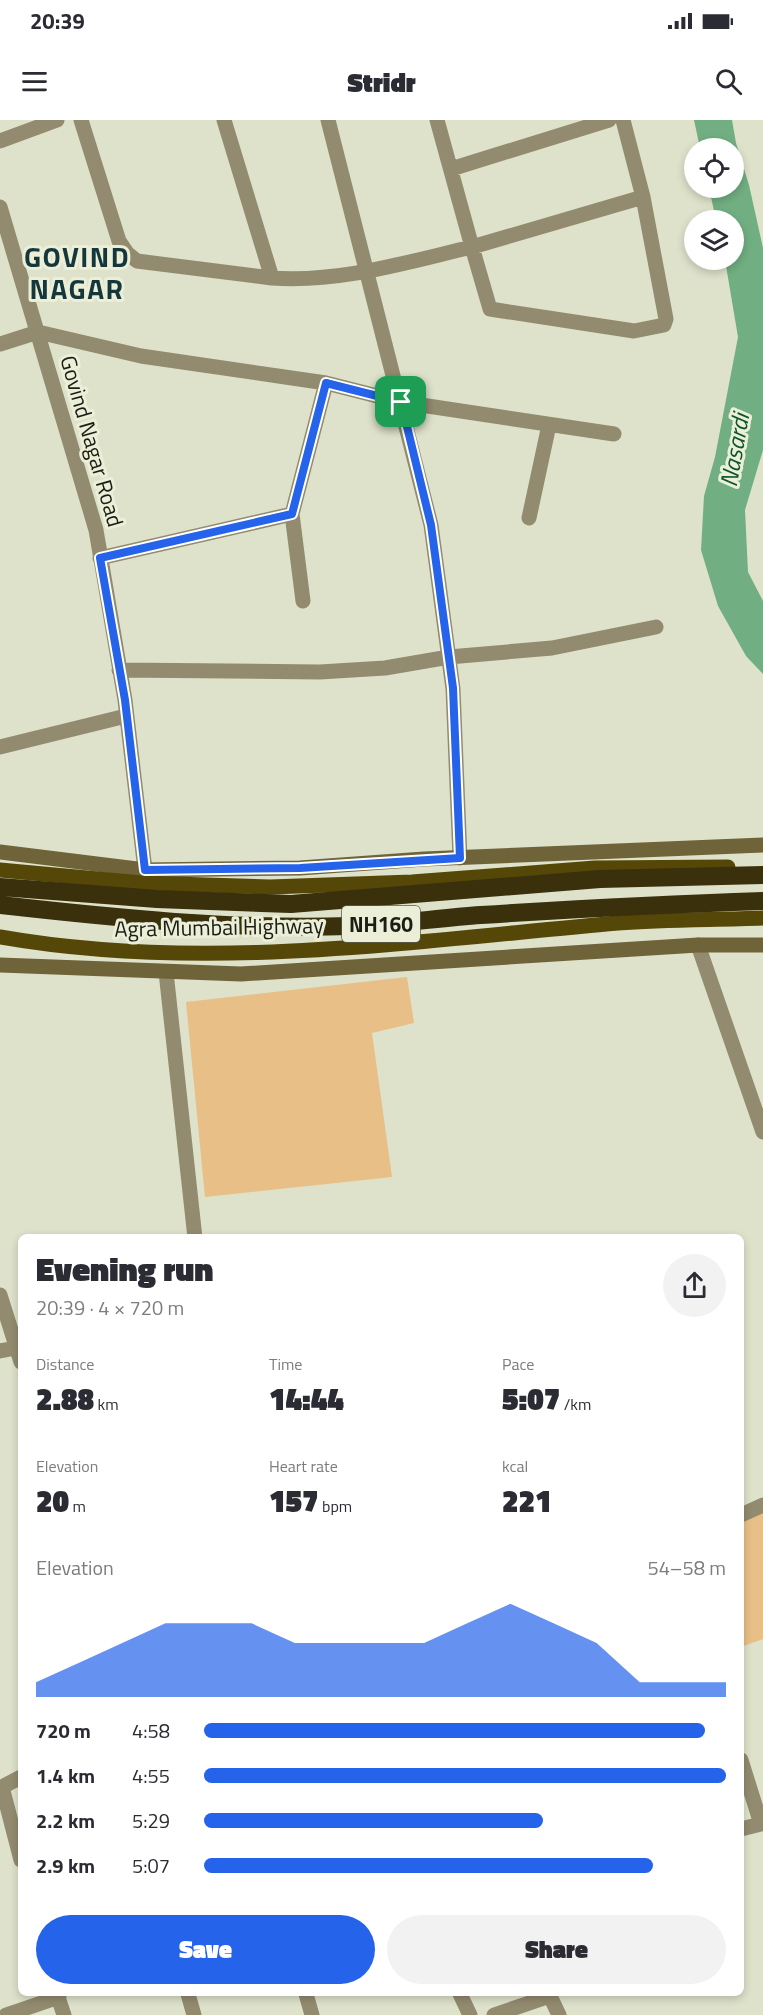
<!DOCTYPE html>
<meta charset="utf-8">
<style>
:root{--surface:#fff;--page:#f2f2f3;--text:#2b2b33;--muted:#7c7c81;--accent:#2563eb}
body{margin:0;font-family:"Titillium Web",sans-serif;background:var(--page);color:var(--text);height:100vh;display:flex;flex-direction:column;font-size:22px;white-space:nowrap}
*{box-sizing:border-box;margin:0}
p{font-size:20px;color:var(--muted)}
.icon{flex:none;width:33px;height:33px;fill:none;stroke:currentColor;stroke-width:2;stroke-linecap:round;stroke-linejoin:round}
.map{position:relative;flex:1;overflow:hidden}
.side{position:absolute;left:18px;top:1114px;width:726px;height:762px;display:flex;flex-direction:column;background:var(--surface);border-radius:9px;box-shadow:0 3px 9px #0003}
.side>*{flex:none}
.tools{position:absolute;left:684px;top:18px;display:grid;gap:12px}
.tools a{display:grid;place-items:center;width:60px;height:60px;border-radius:50%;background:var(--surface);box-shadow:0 3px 9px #0003;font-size:30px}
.pin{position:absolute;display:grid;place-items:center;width:51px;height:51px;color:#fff;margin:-26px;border-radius:12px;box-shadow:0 3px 9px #0006}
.round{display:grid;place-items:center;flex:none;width:63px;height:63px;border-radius:32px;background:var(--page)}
.summary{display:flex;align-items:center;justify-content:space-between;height:102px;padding:0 18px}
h1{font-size:33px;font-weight:800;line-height:45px}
.metrics{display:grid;grid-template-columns:repeat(3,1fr);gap:9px;height:102px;padding:6px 18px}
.metrics div{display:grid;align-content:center}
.metrics b{font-size:30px;font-weight:800}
.metrics small{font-size:16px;font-weight:400}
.metrics p{font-size:16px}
.chart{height:168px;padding:12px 18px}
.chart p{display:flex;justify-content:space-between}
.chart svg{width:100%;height:108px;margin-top:6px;fill:var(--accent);opacity:.7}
.button{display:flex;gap:12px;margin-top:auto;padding:12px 18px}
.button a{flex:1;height:69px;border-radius:36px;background:var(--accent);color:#fff;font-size:24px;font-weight:800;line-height:69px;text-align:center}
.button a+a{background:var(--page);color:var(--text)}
ul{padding:0 18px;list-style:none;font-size:20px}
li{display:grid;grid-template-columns:96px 72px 1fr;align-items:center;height:45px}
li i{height:15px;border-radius:8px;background:var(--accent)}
.status{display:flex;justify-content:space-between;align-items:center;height:42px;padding:0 30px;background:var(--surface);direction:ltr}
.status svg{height:16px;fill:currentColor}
header{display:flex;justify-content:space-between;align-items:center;height:78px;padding:0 18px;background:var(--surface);font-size:27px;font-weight:800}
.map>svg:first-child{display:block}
.green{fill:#e8bf87}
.water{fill:#71af82}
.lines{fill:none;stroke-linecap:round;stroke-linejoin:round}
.street{stroke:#938b6f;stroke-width:15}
.secondary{stroke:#6f6339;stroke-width:15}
.primary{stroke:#554708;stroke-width:15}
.highway-bridge{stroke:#3a300b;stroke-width:18}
.route-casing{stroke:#fff;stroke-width:12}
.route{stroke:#2563eb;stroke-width:8}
.labels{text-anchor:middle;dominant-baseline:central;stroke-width:6;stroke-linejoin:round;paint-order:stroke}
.shield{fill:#ebefd8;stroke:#5a5c50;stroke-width:1.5}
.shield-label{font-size:21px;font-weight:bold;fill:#1c1d15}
.street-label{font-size:22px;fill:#1c1d15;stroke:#ebefd8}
.water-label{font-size:24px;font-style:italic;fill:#09542a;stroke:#ebefd8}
.district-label{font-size:28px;font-weight:bold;letter-spacing:1.5px;fill:#15373c;stroke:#ebefd8}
</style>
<div class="status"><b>20:39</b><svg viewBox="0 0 49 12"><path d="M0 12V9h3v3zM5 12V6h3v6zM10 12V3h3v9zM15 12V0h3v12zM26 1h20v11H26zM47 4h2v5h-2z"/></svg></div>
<header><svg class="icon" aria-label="menu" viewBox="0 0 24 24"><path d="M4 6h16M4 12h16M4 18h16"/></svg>Stridr<svg class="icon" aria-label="search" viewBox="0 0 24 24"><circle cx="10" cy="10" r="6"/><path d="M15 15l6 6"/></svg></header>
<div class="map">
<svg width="763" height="1895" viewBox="0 0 763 1895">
<rect width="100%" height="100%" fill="#dee2cb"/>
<!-- green -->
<path class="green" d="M407 857 414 903 372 913 392 1057 205 1077 186 882Z
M763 1391V1519L741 1527V1401Z"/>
<!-- water -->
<path class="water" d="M694 0H732L736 23 749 65 763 128V330L745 390 748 452 763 481V554L746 536 718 486 701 430 704 376 715 337 738 217 725 140H734V100H716L709 68H734V28H700Z"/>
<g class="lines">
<!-- street -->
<path class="street" d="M81 0 119 121 127 133 137 141 272 158
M224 0 272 158C340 163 407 142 472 127L490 189 634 211 664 205 666 199 643 77
M328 0 431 405 453 569 460 738
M437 0 472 127 643 77 623 0
M0 21 57 0
M451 49 609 0
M0 87 96 410 125 580 145 750
M0 224 38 212 141 236 326 263 401 282 614 314
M529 398 549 305
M100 438 292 394
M303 481 292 394 326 263
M119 550 320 552 385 548 449 537 552 528 656 507
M0 627 126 596
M698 825 763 1012
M166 852 195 1118
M0 1175 21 1242
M0 1231 16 1228
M741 1395 763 1385
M741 1640 761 1704 741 1709
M2 1667 21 1740
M0 1668 21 1657
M57 1874 64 1895
M188 1874 194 1895
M306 1874 312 1895
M460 1874 470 1895
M6 1895 59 1877
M494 1895 550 1876 559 1895"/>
<!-- secondary -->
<path class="secondary" d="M0 732 145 750 300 748 424 739 763 725
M0 845 241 854 698 825H763"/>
<!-- primary -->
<path class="primary" d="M0 750 141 763 270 767 412 762 595 748 728 747
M349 770 351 818
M0 817C204 853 414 821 618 803 666 799 715 800 763 798"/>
<!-- highway-bridge -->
<path class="highway-bridge" d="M0 767 157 779 291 784 600 759 763 755
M0 785C116 798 233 810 350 806 394 805 437 798 481 795 575 789 669 784 763 781"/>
</g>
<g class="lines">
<defs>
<path id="route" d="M326 263 401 282 431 405 453 568 460 738 300 748 145 750 125 580 100 438 292 394Z"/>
</defs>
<!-- route casing -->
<use href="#route" class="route-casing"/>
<!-- route -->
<use href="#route" class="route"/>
</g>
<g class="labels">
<!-- shield labels -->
<rect class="shield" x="342" y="786" width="78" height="36" rx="4.5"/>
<g class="shield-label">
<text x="381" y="804">NH160</text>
</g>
<!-- street labels -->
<g class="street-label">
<text transform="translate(92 321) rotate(74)">Govind Nagar Road</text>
<text transform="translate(219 807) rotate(-1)">Agra Mumbai Highway</text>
</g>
<!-- water labels -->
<g class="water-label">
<text transform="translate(734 330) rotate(-80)">Nasardi</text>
</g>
<!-- district labels -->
<g class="district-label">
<text x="77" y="136">GOVIND<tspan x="77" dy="32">NAGAR</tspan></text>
</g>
</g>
</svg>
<div class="tools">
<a><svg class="icon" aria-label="locate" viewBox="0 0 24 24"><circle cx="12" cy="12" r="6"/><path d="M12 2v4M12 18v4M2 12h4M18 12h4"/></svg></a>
<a><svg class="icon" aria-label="layers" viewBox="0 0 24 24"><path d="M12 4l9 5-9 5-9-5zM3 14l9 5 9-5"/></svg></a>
</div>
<div class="pin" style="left:401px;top:282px;background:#1e9e55"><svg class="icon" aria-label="arrive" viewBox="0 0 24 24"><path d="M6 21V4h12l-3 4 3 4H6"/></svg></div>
<section class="side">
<div class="summary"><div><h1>Evening run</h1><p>20:39 · 4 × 720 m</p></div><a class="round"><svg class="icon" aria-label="share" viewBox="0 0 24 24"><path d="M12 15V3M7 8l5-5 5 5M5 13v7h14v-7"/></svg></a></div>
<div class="metrics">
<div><p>Distance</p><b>2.88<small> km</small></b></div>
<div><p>Time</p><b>14:44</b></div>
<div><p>Pace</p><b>5:07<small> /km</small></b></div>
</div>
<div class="metrics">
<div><p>Elevation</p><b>20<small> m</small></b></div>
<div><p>Heart rate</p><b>157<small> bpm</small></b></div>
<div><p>kcal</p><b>221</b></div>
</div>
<div class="chart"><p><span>Elevation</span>54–58 m</p>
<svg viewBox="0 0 160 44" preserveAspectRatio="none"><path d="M0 44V38L10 30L20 22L30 14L40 14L50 14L60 22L70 22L80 22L90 22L100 14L110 6L120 14L130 22L140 38L150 38L160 38V44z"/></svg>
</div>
<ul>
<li><b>720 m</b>4:58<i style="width:96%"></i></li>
<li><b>1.4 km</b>4:55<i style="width:100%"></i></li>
<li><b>2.2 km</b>5:29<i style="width:65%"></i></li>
<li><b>2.9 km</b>5:07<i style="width:86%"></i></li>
</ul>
<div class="button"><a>Save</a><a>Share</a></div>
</section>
</div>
